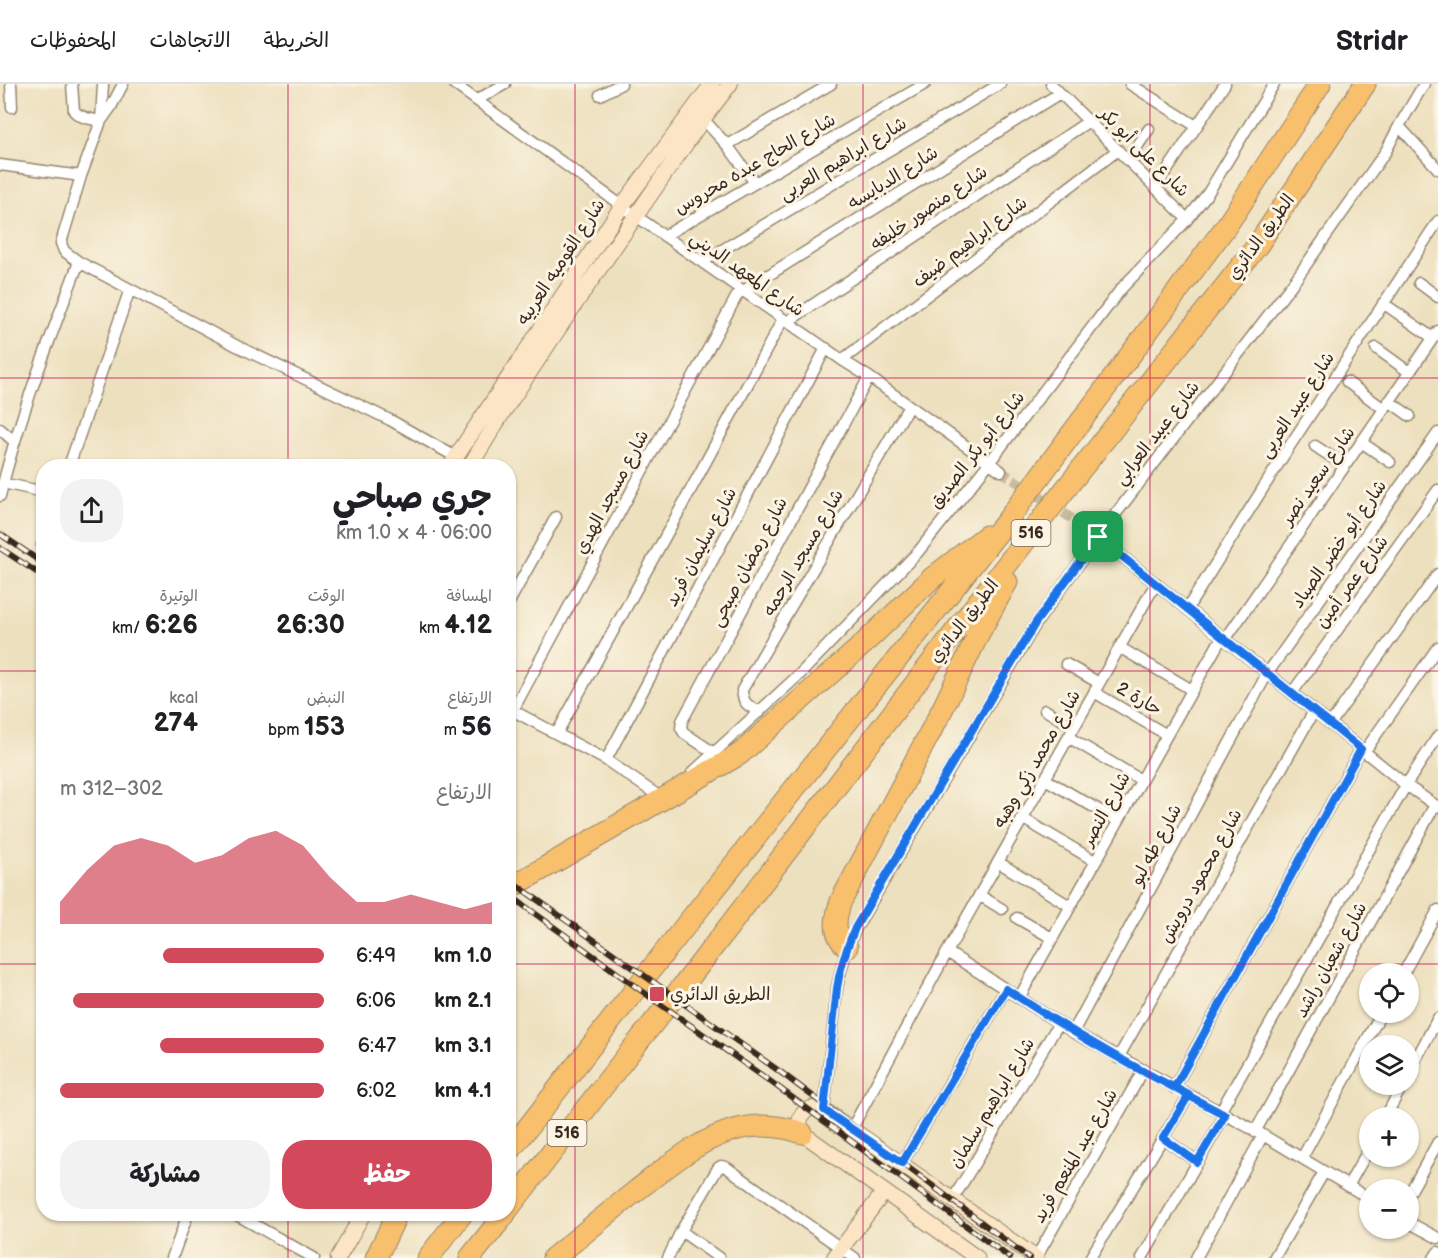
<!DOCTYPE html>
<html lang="ar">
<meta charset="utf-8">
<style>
:root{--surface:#fff;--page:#f2f2f2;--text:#202124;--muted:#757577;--line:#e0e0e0;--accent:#d1495b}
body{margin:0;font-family:"Balsamiq Sans","Playpen Sans Arabic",sans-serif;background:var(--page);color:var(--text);direction:rtl;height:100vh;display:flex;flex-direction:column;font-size:22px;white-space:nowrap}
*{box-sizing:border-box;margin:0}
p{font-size:20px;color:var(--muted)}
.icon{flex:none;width:33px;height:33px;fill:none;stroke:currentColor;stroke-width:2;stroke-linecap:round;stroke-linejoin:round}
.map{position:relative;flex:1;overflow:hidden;direction:ltr}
.sheet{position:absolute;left:36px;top:375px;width:480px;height:762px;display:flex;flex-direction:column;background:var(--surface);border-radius:24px;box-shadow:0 2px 4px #0004;direction:rtl}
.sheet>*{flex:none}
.buttons{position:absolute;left:1359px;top:879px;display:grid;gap:12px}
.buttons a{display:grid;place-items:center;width:60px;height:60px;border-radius:50%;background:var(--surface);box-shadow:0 2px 4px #0004;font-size:30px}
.pin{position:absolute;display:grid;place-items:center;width:51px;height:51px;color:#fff;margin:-26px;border-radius:12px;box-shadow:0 3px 9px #0006}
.round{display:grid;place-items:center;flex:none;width:63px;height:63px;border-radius:24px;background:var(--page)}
.headline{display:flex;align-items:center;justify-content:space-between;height:102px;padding:0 24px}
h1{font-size:33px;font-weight:700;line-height:45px}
.figures{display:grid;grid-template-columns:repeat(3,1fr);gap:9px;height:102px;padding:6px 24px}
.figures div{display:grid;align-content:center}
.figures b{font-size:26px;font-weight:700}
.figures small{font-size:16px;font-weight:400}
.figures p{font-size:16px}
.chart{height:168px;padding:12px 24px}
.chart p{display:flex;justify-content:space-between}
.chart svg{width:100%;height:108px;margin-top:6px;fill:var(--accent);opacity:.7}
.primary-button{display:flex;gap:12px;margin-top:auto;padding:12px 24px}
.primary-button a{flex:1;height:69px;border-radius:24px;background:var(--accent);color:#fff;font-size:24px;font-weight:700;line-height:69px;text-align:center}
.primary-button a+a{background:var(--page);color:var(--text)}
ul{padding:0 24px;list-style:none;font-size:20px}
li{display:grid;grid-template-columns:96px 72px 1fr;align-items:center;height:45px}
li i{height:15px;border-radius:8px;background:var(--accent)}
header{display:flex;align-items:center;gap:36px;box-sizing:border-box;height:84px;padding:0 30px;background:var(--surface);border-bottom:2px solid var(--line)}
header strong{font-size:28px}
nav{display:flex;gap:33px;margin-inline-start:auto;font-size:21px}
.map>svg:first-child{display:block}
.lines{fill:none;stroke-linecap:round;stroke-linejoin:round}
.street-tunnel{stroke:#c9bc9e;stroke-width:10;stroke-dasharray:10 5;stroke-linecap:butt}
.street-casing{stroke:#94856e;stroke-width:13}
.secondary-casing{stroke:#94856e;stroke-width:17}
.highway-casing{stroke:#94856e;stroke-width:23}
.street{stroke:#fff;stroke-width:10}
.secondary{stroke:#fce5c4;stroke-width:15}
.highway{stroke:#f8bf6c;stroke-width:21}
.rail-casing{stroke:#3b2a1e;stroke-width:6}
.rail{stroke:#fcf5e5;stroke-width:4;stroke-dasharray:11;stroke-linecap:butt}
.route-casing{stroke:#fff;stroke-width:12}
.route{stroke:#1a73e8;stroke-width:8}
.grid{fill:none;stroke:#c2185b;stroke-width:1.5;stroke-opacity:0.55}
.poi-dot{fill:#d1495b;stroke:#fcf5e5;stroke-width:2}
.labels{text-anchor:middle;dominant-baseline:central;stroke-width:6;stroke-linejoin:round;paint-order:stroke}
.shield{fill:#fcf5e5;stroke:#75675a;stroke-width:1.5}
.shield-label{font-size:16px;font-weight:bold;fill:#3b2a1e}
.street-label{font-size:18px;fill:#3b2a1e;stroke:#fcf5e5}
.poi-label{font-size:18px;fill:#3b2a1e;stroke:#fcf5e5;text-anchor:start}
</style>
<header>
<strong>Stridr</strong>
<nav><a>الخريطة</a><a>الاتجاهات</a><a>المحفوظات</a></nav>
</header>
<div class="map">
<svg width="1438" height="1174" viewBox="0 0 1438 1174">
<rect width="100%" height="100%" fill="#fcf5e5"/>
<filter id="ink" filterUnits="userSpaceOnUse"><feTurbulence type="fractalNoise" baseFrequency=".0167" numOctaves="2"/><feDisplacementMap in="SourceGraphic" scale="12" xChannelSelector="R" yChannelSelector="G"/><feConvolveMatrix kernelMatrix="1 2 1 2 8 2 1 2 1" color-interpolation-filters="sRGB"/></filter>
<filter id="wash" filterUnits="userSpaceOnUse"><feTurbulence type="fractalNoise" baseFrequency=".008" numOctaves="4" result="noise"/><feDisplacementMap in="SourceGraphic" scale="24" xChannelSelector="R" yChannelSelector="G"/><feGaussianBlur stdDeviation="1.35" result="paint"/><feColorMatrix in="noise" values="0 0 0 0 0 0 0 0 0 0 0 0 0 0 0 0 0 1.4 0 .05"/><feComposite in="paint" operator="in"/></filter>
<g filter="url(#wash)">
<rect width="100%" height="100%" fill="#ede0be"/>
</g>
<g filter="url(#ink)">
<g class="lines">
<!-- street-tunnel -->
<path class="street-tunnel" d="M1001 387 1080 440"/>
<defs>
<path id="street" d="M11 0 12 23
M72 0 74 27C80 34 91 35 101 37L103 0
M123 0 111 23 101 37 81 92 61 159 64 167 79 178 237 262 390 336 456 373
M454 0 636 132 842 276 869 293 1001 387
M1051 0 1187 135
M1130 0 1196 42
M600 11 621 0
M477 16 505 0
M703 35 727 61 831 0
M1399 42 1438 85
M727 61 755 99
M1128 76 1149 45
M0 81 81 92
M1156 103 1225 0
M664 152 925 0
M702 178 1000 0
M1419 199 1438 213
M743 207 1060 9
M1383 219 1433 254
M787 238 1089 37
M1376 264 1409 288
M842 276 1118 66
M1347 298 1384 325
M1389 317 1410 332
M0 345 15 358
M1361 358 1390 378
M1315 362 1345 382
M69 382 130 205
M3 399 44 408
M0 412C19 332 50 255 79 178
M1080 440 1098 453 1406 701 1438 723
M42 461 44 456
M508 520 556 433
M1187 525 1289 363 1438 137
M1225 556 1438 247
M1119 563 1192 606
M1066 580 1099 599
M1094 608 1167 651
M1292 609 1438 406
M508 624 606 676 663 715
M513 626 740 206
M1045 626 1074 643
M760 628C748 622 743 620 742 606L909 322
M1330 640 1438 490
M557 649 676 433 783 235
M1068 653 1141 696
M1364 668 1438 563
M714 669 684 649 681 644 682 637 869 293
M606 676 826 264
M692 689 801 589 918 468 989 379 1121 205 1186 137 1208 109 1274 0
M1045 695 1118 737
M1022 734 1095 777
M998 778 1070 822
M979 811 1002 825
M1017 834 1052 854
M947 868 1073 948 1263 1051 1370 1115
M1403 890 1438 826
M1019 914 1222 553
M1073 948 1267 590 1438 349
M1118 974 1314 627
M1408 990 1438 934
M1174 1004 1361 665
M824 1026 837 904C841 883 847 863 856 844L1037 538 1098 453 1296 195 1386 67 1399 42 1424 0
M1220 1028 1406 701 1438 652
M1385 1034 1403 1000
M852 1044 947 868 1156 499
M1255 1048 1435 721
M1163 1054 1197 1078
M1302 1074 1382 928
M902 1079 1006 905
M1348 1102 1370 1063
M1408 1112 1438 1058
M953 1115 1059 939
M235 1130 314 1174
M1408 1138 1438 1154
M681 1147 719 1174
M172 1174 188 1130
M668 1174 681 1147 718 1084 721 1082 726 1083 855 1174
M1036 1174 1143 987
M1090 1174 1189 1011
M1142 1174 1225 1031
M1196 1174 1263 1051
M1274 1174 1324 1088
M1434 1174 1438 1168"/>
<path id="secondary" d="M451 382 456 373 622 122 712 0
M470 382 503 328 581 211 703 35 730 0
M338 1174 363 1130
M834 1174 884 1108
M977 1174 802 1049C795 1031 807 1020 824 1026L1036 1174"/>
<path id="highway" d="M508 805 740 670 858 565 932 494 986 452
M847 863C832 850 835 834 841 817L942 626 979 549 1007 498
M508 1069 663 870 1006 438 1227 141 1320 0
M508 1125 626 973 690 893 1038 440 1257 162 1365 0
M376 1174 397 1130
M428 1174 462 1130
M470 1174 505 1130
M553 1174C581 1152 608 1129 636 1107 668 1082 702 1052 742 1044 763 1040 782 1042 802 1049"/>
</defs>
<!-- street casing -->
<use href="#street" class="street-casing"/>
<!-- secondary casing -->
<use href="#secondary" class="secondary-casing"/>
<!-- highway casing -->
<use href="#highway" class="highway-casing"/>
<!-- street -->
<use href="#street" class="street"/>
<!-- secondary -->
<use href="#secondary" class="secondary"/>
<!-- highway -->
<use href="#highway" class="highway"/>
<defs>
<path id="rail" d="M0 450 44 480
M0 464 44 493
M508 795 779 987 1029 1174
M508 810 653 915 771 998 1010 1174"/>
</defs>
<!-- rail casing -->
<use href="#rail" class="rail-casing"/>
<!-- rail -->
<use href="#rail" class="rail"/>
</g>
</g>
<g class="lines" filter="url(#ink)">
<defs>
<path id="route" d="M1098 453 1036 538 855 844C847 863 840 883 837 904L824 1026 902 1079 1006 905C1065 944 1126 980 1189 1011L1163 1054 1197 1078 1225 1031 1174 1004 1361 665 1098 453"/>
</defs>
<!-- route casing -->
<use href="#route" class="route-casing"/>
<!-- route -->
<use href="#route" class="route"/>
</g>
<!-- grid -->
<path class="grid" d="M288 0V382M575 0V1174M863 0V1174M1150 0V1174M0 294H1438M0 587H44M508 587H1438M0 880H44M508 880H1438M288 1130V1174"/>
<!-- markers -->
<rect class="poi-dot" x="649" y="902" width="16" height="16" rx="3"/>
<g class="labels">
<!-- shield labels -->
<g class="shield">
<rect x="1011.5" y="436" width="39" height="26" rx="4.5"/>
<rect x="547.5" y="1036" width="39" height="26" rx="4.5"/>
</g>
<g class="shield-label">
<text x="1031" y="449">516</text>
<text x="567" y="1049">516</text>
</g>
<!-- street labels -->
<g class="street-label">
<text transform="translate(1144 68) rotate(45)">شارع على أبو بكر</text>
<text transform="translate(843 75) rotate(-31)">شارع ابراهيم العربى</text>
<text transform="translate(755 80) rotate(-30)">شارع الحاج عبده محروس</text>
<text transform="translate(893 94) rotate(-32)">شارع الدبايسه</text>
<text transform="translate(929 124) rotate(-34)">شارع منصور خليفه</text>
<text transform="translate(1261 153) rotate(-54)">الطريق الدائري</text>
<text transform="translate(970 158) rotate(-37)">شارع ابراهيم ضيف</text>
<text transform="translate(561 178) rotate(-57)">شارع القوميه العربيه</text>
<text transform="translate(747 190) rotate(35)">شارع المعهد الديني</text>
<text transform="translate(1297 321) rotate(-57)">شارع عبيد العربى</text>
<text transform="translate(1157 349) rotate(-52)">شارع عبيد العرابي</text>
<text transform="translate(977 366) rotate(-52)">شارع أبو بكر الصديق</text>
<text transform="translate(1318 392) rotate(-55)">شارع سعيد نصر</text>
<text transform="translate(612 408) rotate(-62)">شارع مسجد الهدي</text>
<text transform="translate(1339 460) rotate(-55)">شارع أبو خضر الصياد</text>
<text transform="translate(701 463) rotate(-62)">شارع سليمان فريد</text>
<text transform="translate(803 469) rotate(-60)">شارع مسجد الرحمه</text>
<text transform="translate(749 478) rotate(-62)">شارع رمضان صبحى</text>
<text transform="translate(1352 498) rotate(-54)">شارع عمر أمين</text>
<text transform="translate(964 537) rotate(-52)">الطريق الدائري</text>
<text transform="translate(1139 615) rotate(30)">حارة 2</text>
<text transform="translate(1037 675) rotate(-60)">شارع محمد زكي وهبه</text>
<text transform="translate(1106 725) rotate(-61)">شارع النصر</text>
<text transform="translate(1156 761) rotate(-62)">شارع طه لبو</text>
<text transform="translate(1201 792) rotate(-61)">شارع محمود درويش</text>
<text transform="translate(1331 876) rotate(-61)">شارع شعبان راشد</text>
<text transform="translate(992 1019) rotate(-59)">شارع ابراهيم سلمان</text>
<text transform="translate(1075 1072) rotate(-60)">شارع عبد المنعم فريد</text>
</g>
<!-- poi labels -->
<g class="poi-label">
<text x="670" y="910">الطريق الدائري</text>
</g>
</g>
</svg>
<div class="buttons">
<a><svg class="icon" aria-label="locate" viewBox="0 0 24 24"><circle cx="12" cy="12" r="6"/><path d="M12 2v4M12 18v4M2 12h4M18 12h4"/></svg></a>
<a><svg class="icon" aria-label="layers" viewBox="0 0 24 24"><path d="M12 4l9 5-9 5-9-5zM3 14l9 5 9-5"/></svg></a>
<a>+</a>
<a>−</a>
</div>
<div class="pin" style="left:1098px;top:453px;background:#1e9e55"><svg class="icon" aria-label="arrive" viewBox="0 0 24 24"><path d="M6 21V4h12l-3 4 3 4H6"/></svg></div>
<section class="sheet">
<div class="headline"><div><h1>جري صباحي</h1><p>06:00 · 4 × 1.0 km</p></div><a class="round"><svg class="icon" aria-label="share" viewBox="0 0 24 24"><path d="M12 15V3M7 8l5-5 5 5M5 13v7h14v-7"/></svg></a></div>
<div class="figures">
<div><p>المسافة</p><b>4.12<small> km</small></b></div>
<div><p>الوقت</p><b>26:30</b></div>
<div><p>الوتيرة</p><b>6:26<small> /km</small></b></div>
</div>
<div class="figures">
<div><p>الارتفاع</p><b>56<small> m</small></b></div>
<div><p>النبض</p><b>153<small> bpm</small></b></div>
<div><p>kcal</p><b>274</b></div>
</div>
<div class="chart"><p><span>الارتفاع</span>302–312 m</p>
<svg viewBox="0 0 160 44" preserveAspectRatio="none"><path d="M0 44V35L10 22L20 12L30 9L40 12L50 19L60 16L70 9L80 6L90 12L100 25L110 35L120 35L130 32L140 35L150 38L160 35V44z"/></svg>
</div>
<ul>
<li><b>1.0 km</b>6:49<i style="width:61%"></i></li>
<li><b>2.1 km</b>6:06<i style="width:95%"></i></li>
<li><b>3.1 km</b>6:47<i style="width:62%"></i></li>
<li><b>4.1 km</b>6:02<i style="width:100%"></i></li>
</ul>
<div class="primary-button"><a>حفظ</a><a>مشاركة</a></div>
</section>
</div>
